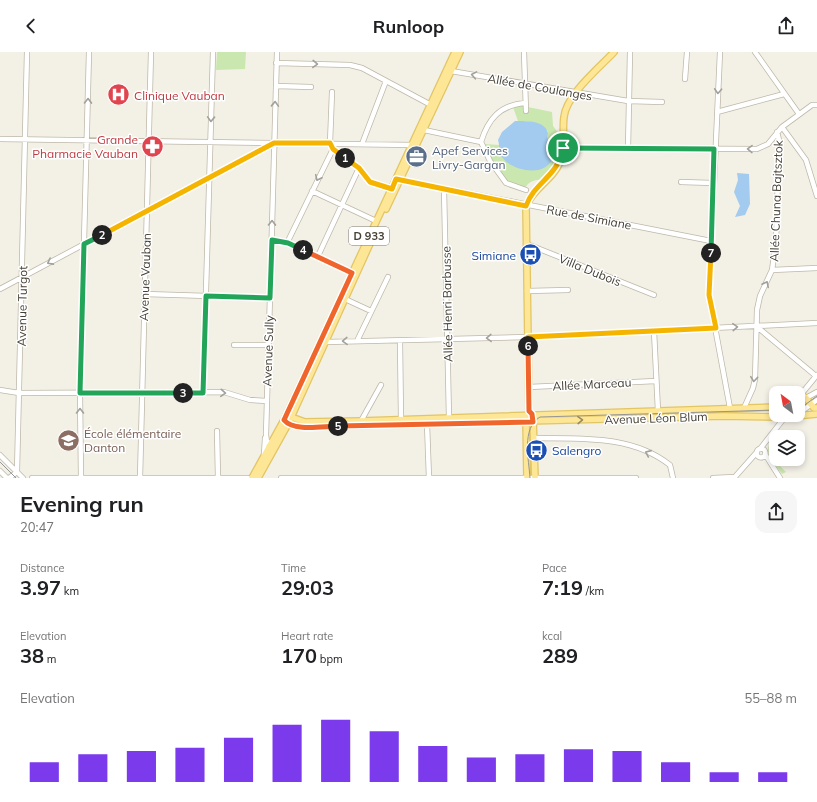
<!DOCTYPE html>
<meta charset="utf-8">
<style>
:root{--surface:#fff;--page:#f6f6f6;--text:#202124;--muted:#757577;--accent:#7c3aed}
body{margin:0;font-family:Mulish,sans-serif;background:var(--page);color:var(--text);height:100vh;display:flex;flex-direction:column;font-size:15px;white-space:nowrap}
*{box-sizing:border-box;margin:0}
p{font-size:13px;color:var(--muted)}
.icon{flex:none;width:22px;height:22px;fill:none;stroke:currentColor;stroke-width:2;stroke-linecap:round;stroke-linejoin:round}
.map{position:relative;height:426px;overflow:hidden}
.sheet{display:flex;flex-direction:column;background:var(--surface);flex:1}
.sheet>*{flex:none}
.needle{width:26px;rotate:328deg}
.buttons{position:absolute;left:769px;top:334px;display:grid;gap:8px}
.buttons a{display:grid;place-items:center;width:36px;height:36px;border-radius:8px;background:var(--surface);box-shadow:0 2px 6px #0003;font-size:20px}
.pin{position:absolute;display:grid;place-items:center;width:34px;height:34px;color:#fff;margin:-17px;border:2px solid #fff;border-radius:50%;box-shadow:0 1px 4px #0007}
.km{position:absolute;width:20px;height:20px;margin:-10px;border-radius:50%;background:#222;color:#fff;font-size:11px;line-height:20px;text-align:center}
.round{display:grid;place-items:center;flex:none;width:42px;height:42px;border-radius:12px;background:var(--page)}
.summary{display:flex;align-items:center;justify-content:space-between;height:68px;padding:0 20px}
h1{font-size:22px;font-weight:700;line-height:30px}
.figures{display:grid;grid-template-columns:repeat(3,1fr);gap:6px;height:68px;padding:4px 20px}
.figures div{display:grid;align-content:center}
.figures b{font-size:20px;font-weight:700}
.figures small{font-size:11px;font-weight:400}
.figures p{font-size:11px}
.chart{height:112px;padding:8px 20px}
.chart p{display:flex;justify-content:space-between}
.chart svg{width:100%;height:72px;margin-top:4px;stroke:var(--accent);stroke-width:6}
header{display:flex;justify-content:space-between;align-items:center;height:52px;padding:0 20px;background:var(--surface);font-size:18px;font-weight:700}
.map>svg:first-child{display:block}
.green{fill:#cae7af}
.water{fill:#a2cbef}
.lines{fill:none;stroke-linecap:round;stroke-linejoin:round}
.minor-casing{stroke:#beb8a9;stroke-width:6}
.major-casing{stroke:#e2c564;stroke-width:8}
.minor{stroke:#fff;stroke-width:4.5}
.major{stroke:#fde695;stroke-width:5.5}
.tram{stroke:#959595;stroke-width:1}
.oneway{stroke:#a2a09a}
.oneway2{stroke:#988b60}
.split-1-casing{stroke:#fff;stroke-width:8}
.split-2-casing{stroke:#fff;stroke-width:8}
.split-3-casing{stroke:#fff;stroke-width:8}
.split-4-casing{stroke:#fff;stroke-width:8}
.split-5-casing{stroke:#fff;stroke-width:8}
.split-6-casing{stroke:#fff;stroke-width:8}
.split-7-casing{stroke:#fff;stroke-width:8}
.split-8-casing{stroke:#fff;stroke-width:8}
.split-1{stroke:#f5b400;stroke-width:5}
.split-2{stroke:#f5b400;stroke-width:5}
.split-3{stroke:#22a559;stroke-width:5}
.split-4{stroke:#22a559;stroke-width:5}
.split-5{stroke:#f0652b;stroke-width:5}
.split-6{stroke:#f0652b;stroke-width:5}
.split-7{stroke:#f5b400;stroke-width:5}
.split-8{stroke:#22a559;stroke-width:5}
.labels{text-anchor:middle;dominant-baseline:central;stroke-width:3;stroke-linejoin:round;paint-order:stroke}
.shield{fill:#fff;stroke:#7e7972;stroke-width:1}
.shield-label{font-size:11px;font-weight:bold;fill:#464035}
.street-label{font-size:12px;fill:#464035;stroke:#fff}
.health-label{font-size:12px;fill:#be3a42;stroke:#fff;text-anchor:start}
.service-label{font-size:12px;fill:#4e5e75;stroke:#fff;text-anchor:start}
.transit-label{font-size:12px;fill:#164399;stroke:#fff;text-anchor:end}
.education-label{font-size:12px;fill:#785e54;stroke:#fff;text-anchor:start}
</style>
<header><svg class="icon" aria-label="back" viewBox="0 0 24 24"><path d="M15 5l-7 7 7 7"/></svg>Runloop<svg class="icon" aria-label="share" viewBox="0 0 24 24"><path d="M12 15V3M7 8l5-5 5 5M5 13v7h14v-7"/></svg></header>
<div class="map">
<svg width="817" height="426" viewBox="0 0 817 426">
<rect width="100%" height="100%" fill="#f3f0e6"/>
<!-- green -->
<path class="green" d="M217 0H246L245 17 216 18Z
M523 53 525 60 528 59V55L552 60 553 74 561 85 560 100 555 115 543 127C535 129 531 127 525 136L507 130 492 109 485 92 499 93V97L552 94 548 88V79L528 69H518L513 55Z
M733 357V364L654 365V360Z
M780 376 772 388 771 401H774L776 407 778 408 776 410 786 420 788 419 782 422C766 399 762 400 780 376Z"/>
<!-- water -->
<path class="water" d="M515 69C525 69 545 68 548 81 548 83 547 85 548 87 549 93 554 96 553 104 549 126 512 120 502 105 498 100 500 93 498 88L502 80Z
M737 121 749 122 750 152 745 163 735 165 740 154 734 140 738 128Z"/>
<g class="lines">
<defs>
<path id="minor" d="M524 0 526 59
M720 0 709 243 730 356
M755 0 799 62
M276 11 350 13 362 16 431 53
M451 19 628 49 662 50
M685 27 687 0
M276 34 311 35
M717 60 784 42
M782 75 806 108 817 144
M424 78 481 90
M0 87 414 93
M481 90 490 109 506 131 526 138
M481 90C488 67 500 53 525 51
M362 92 386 29
M563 96 757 97 768 92 782 75 812 53H817
M333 97 359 116 370 130 392 137
M628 97 630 0
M397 127 711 189
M681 130 713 131
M444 137 449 366
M312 139 376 169
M272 188 287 191 352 221
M287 191 333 97 330 91 332 40
M527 192 654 243
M318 204 359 116
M772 218 817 216
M0 237 272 92
M527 239 568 238
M145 242 270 246
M345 247 371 259
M756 274 816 324
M654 279 658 359
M357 289 388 225
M400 289 401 368
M326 290 528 285 817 271
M234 293H268
M529 335 656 329
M0 338 19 341 224 340 250 348 267 349
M203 341 213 0
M804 344 806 346 817 340
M798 346 817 323
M744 356 753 336 755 327 757 258 760 244 772 218 776 191 779 88 777 80
M798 362 817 348
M361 369 381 333
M427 372 429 426
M217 379 218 426
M534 386C579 387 631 382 670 413L673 426
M272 391 267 390 266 383 277 0
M756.5 401a4.5 4.5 0 1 1 9 0a4.5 4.5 0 1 1-9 0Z
M760 397 785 365
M765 402 780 426
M0 403 23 426
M264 403 265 386
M0 419 7 426
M17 420 27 0
M9 426 17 420
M32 426H248
M81 426 80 342 89 0
M140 426 151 0
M281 426H636
M713 426 735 425
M734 426 757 400"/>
<path id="major" d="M386 157 460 0
M798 351 806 346 814 356H817
M529 359 526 154C533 136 553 128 560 110 566 95 562 80 564 65 566 43 599 16 614 0
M291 365 305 370 361 369 776 355
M533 366 535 426
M526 367 527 426
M288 372 301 375 723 364 785 365 817 362
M252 426 284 368 455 0
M258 426 288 372 373 185"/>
</defs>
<!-- minor casing -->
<use href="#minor" class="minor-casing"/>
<!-- major casing -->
<use href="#major" class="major-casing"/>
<!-- minor -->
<use href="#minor" class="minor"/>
<!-- major -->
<use href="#major" class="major"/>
<!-- tram -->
<path class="tram" d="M798 358 817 344
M0 410 16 426
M530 426C529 408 521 376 540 365L776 358"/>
</g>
<!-- one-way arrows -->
<defs><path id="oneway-chevron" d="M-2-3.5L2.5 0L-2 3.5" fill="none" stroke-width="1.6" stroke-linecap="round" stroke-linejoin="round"/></defs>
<g class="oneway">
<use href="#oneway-chevron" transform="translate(315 12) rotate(2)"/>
<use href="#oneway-chevron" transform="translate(474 23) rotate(-170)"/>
<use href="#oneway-chevron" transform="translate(718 39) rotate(93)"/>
<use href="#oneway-chevron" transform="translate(88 49) rotate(-89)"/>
<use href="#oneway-chevron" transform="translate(275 52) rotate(-88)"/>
<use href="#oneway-chevron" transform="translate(211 67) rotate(92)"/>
<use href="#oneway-chevron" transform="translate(750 97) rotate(-179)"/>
<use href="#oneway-chevron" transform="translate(318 126) rotate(116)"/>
<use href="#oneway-chevron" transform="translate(272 171) rotate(-89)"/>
<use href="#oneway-chevron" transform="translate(50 210) rotate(152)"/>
<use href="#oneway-chevron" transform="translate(766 232) rotate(-63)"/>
<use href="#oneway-chevron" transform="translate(735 275) rotate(-3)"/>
<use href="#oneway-chevron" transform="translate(489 286) rotate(178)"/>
<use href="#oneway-chevron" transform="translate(345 289) rotate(178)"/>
<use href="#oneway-chevron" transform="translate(754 327) rotate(96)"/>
<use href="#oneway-chevron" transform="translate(223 341) rotate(4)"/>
<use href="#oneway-chevron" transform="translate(80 359) rotate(-90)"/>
<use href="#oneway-chevron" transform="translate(648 401) rotate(-156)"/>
</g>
<use class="oneway2" href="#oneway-chevron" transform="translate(580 368) rotate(-2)"/>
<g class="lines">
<defs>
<path id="split-1" d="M345 106 359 116 370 130 392 137 396 127 526 154C535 129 558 125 563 96"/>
<path id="split-2" d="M102 183 274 91H330L333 97 345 106"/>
<path id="split-3" d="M102 183 84 192 80 341H183"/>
<path id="split-4" d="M183 341H203L206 244 270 246 272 188 288 191 303 198"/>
<path id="split-5" d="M303 198 352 221 284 368C294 380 323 374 338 374"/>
<path id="split-6" d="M338 374 533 370 532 362 529 359 528 294"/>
<path id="split-7" d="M528 294V285L716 276 709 243 711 201"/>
<path id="split-8" d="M563 96 714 97 711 201"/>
</defs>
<!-- split-1 casing -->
<use href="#split-1" class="split-1-casing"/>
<!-- split-2 casing -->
<use href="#split-2" class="split-2-casing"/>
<!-- split-3 casing -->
<use href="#split-3" class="split-3-casing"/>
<!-- split-4 casing -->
<use href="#split-4" class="split-4-casing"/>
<!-- split-5 casing -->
<use href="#split-5" class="split-5-casing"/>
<!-- split-6 casing -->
<use href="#split-6" class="split-6-casing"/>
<!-- split-7 casing -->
<use href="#split-7" class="split-7-casing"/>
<!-- split-8 casing -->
<use href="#split-8" class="split-8-casing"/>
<!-- split-1 -->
<use href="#split-1" class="split-1"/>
<!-- split-2 -->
<use href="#split-2" class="split-2"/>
<!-- split-3 -->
<use href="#split-3" class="split-3"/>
<!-- split-4 -->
<use href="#split-4" class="split-4"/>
<!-- split-5 -->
<use href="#split-5" class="split-5"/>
<!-- split-6 -->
<use href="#split-6" class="split-6"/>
<!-- split-7 -->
<use href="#split-7" class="split-7"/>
<!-- split-8 -->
<use href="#split-8" class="split-8"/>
</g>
<!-- icons -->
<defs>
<symbol id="hospital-disc" viewBox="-11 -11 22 22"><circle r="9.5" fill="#e0444e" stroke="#fff"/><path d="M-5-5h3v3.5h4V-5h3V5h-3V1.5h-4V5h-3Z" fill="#fff"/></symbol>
<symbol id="pharmacy-disc" viewBox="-11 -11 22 22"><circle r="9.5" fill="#e0444e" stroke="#fff"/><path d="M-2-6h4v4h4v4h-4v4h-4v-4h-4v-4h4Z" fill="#fff"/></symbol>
<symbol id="office-disc" viewBox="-11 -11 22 22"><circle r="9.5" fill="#5c6f8a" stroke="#fff"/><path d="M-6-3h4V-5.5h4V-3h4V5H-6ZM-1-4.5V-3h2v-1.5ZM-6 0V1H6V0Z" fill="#fff"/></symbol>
<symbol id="bus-disc" viewBox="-11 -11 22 22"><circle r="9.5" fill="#1a4fb4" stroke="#fff"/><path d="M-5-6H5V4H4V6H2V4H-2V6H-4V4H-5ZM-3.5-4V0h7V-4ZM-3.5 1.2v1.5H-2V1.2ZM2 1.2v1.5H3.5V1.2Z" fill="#fff"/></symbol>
<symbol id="school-disc" viewBox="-11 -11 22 22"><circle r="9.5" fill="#8d6e63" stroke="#fff"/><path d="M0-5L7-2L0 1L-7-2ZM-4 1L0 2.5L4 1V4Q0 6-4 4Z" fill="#fff"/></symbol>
</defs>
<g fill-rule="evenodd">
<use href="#hospital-disc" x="106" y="30" width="25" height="25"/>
<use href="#pharmacy-disc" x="140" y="82" width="25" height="25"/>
<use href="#office-disc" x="404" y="92" width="25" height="25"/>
<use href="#bus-disc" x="518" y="190" width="25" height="25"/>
<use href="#school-disc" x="56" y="376" width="25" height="25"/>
<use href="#bus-disc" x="524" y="386" width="25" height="25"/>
</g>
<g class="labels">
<!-- shield labels -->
<rect class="shield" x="349" y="175" width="40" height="18" rx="3"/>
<g class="shield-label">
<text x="369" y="184">D 933</text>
</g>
<!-- street labels -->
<g class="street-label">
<text transform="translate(540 35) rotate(10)">Allée de Coulanges</text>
<text transform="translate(776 149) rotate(-88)">Allée Chuna Bajtsztok</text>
<text transform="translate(589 165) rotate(11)">Rue de Simiane</text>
<text transform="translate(590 218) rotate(22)">Villa Dubois</text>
<text transform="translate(145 225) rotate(-88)">Avenue Vauban</text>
<text transform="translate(447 252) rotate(-91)">Allée Henri Barbusse</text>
<text transform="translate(22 254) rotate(-89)">Avenue Turgot</text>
<text transform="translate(268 299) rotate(-88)">Avenue Sully</text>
<text transform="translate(592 332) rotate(-3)">Allée Marceau</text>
<text transform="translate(656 366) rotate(-2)">Avenue Léon Blum</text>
</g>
<!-- health labels -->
<g class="health-label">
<text x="134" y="43">Clinique Vauban</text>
<text x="138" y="87" text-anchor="end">Grande<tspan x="138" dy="14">Pharmacie Vauban</tspan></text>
</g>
<!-- service labels -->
<g class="service-label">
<text x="432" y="98">Apef Services<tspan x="432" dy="14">Livry-Gargan</tspan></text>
</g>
<!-- transit labels -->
<g class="transit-label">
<text x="516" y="203">Simiane</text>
<text x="552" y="398" text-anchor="start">Salengro</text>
</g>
<!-- education labels -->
<g class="education-label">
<text x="84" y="381">École élémentaire<tspan x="84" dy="14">Danton</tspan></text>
</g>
</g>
</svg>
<div class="buttons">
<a><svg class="needle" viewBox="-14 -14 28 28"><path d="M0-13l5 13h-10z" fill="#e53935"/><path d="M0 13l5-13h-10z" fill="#757577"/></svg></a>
<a><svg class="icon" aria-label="layers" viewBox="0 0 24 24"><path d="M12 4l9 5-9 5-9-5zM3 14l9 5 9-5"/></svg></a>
</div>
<div class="pin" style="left:563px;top:96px;background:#1e9e55"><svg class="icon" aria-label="arrive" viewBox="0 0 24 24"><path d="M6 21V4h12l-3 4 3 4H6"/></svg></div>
<b class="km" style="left:345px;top:106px">1</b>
<b class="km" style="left:102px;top:183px">2</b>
<b class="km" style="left:183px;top:341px">3</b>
<b class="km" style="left:303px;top:198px">4</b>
<b class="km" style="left:338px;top:374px">5</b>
<b class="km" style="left:528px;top:294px">6</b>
<b class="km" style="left:711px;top:201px">7</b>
</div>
<section class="sheet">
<div class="summary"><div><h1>Evening run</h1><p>20:47</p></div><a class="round"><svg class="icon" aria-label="share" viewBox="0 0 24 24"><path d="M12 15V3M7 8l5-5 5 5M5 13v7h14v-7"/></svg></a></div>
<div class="figures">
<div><p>Distance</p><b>3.97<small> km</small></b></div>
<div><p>Time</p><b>29:03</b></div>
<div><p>Pace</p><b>7:19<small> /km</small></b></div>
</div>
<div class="figures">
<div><p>Elevation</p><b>38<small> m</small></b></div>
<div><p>Heart rate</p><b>170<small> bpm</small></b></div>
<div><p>kcal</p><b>289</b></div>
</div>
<div class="chart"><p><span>Elevation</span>55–88 m</p>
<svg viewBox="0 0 160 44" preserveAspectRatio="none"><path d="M5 44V32M15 44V27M25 44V25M35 44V23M45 44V17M55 44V9M65 44V6M75 44V13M85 44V22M95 44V29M105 44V27M115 44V24M125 44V25M135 44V32M145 44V38M155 44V38"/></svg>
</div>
</section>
